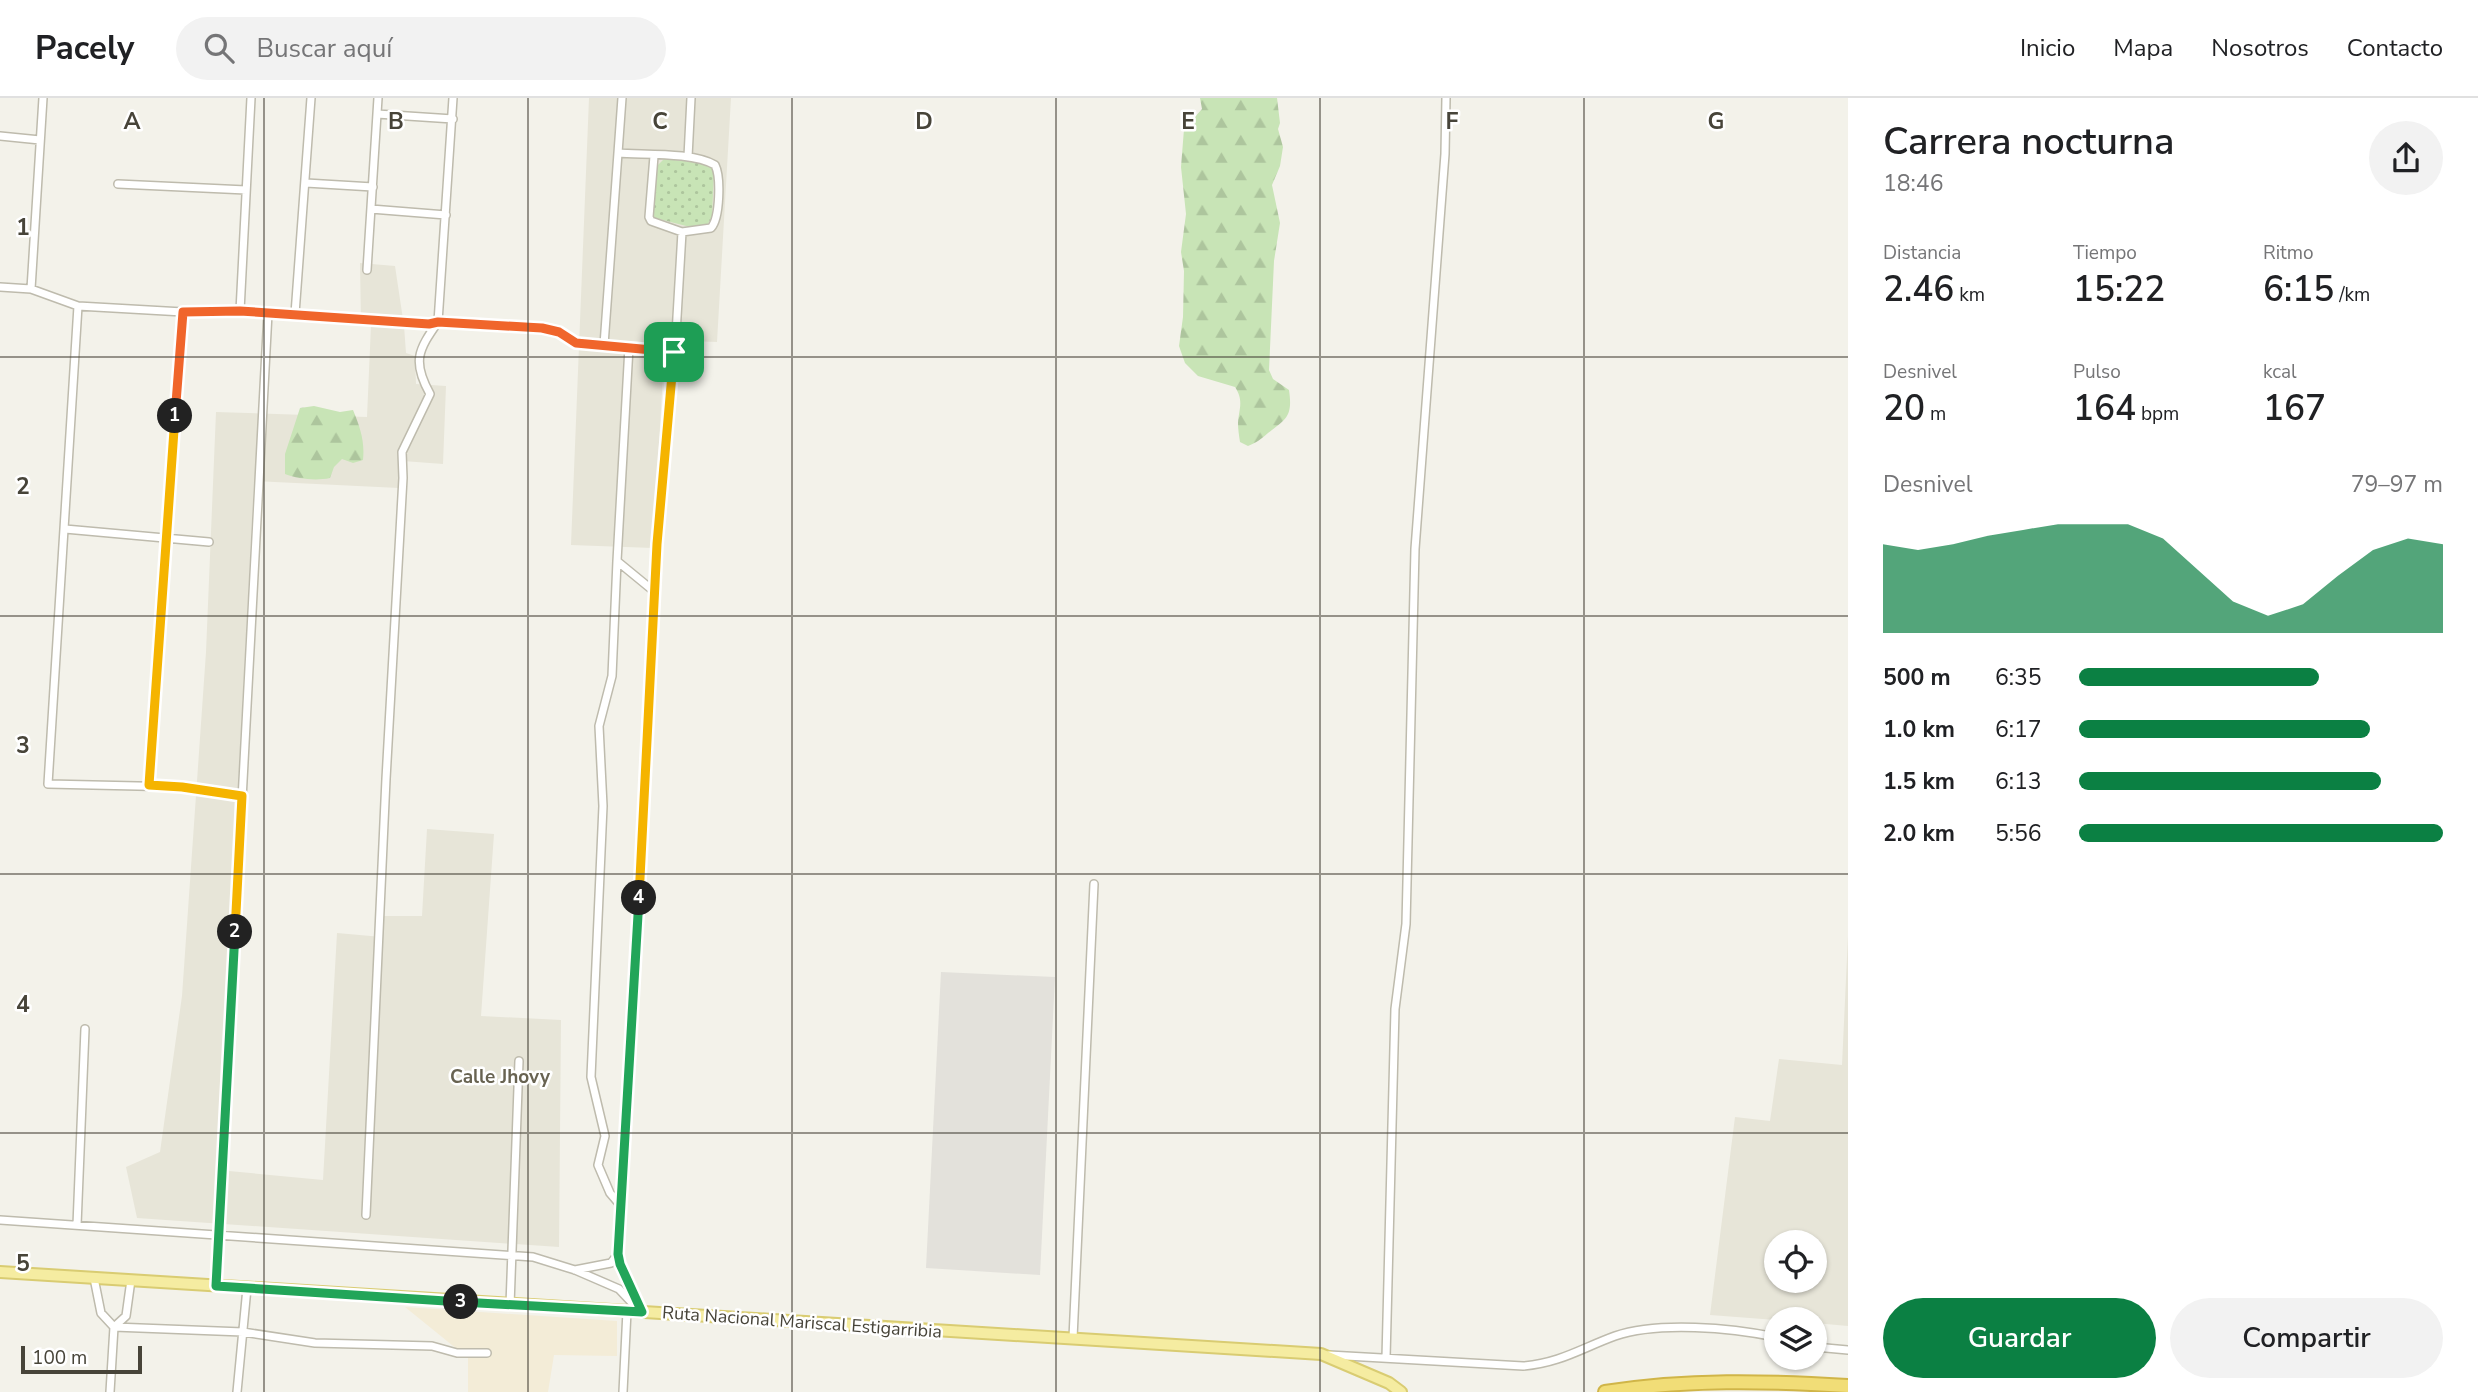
<!DOCTYPE html>
<html lang="es">
<meta charset="utf-8">
<style>
:root{--surface:#fff;--page:#f2f2f2;--text:#202124;--muted:#757577;--line:#e0e0e0;--accent:#0b8043}
body{margin:0;font-family:"Nunito Sans",sans-serif;background:var(--page);color:var(--text);height:100vh;display:flex;flex-direction:column;font-size:26px;white-space:nowrap}
*{box-sizing:border-box;margin:0}
p{font-size:23px;color:var(--muted)}
.icon{flex:none;width:38px;height:38px;fill:none;stroke:currentColor;stroke-width:2;stroke-linecap:round;stroke-linejoin:round}
.map{position:relative;flex:1;overflow:hidden}
.panel{display:flex;flex-direction:column;background:var(--surface);width:630px}
.panel>*{flex:none}
.buttons{position:absolute;left:1764px;top:1132px;display:grid;gap:14px}
.buttons a{display:grid;place-items:center;width:63px;height:63px;border-radius:50%;background:var(--surface);box-shadow:0 2px 5px #0004;font-size:35px}
.scale{position:absolute;left:21px;bottom:18px;width:121px;box-sizing:border-box;padding-left:7px;border:4px solid #474439;border-top:0;font-size:19px;line-height:24px;white-space:nowrap;color:#474439;-webkit-text-stroke:5px #fff;paint-order:stroke}
.pin{position:absolute;display:grid;place-items:center;width:60px;height:60px;color:#fff;margin:-30px;border-radius:14px;box-shadow:0 4px 10px #0006}
.km{position:absolute;width:35px;height:35px;margin:-18px;border-radius:50%;background:#222;color:#fff;font-size:19px;line-height:35px;text-align:center}
.round{display:grid;place-items:center;flex:none;width:74px;height:74px;border-radius:37px;background:var(--page)}
.overview{display:flex;align-items:center;justify-content:space-between;height:119px;padding:0 35px}
h1{font-size:38px;font-weight:600;line-height:52px}
.stats{display:grid;grid-template-columns:repeat(3,1fr);gap:10px;height:119px;padding:7px 35px}
.stats div{display:grid;align-content:center}
.stats b{font-size:35px;font-weight:600}
.stats small{font-size:19px;font-weight:400}
.stats p{font-size:19px}
.chart{height:196px;padding:14px 35px}
.chart p{display:flex;justify-content:space-between}
.chart svg{width:100%;height:126px;margin-top:7px;fill:var(--accent);opacity:.7}
.button{display:flex;gap:14px;margin-top:auto;padding:14px 35px}
.button a{flex:1;height:80px;border-radius:42px;background:var(--accent);color:#fff;font-size:28px;font-weight:600;line-height:80px;text-align:center}
.button a+a{background:var(--page);color:var(--text)}
ul{padding:0 35px;list-style:none;font-size:23px}
li{display:grid;grid-template-columns:112px 84px 1fr;align-items:center;height:52px}
li i{height:18px;border-radius:9px;background:var(--accent)}
header{display:flex;align-items:center;gap:42px;box-sizing:border-box;height:98px;padding:0 35px;background:var(--surface);border-bottom:2px solid var(--line)}
header strong{font-size:33px}
nav{display:flex;gap:38px;margin-inline-start:auto;font-size:24px}
.search{width:490px;height:63px;background:var(--page);display:flex;align-items:center;gap:18px;box-sizing:border-box;padding:0 24px;border-radius:38px;color:var(--muted);font-size:26px}
main{display:flex;flex:1;min-height:0}
.map>svg:first-child{display:block}
.residential{fill:#e7e5d8;fill-rule:evenodd}
.commercial{fill:#f3ecd7}
.industrial{fill:#e3e1db}
.grass{fill:url(#grass-dots)}
.forest{fill:url(#forest-firs)}
.lines{fill:none;stroke-linecap:round;stroke-linejoin:round}
.street-casing{stroke:#bebbad;stroke-width:10}
.primary-casing{stroke:#d9cc72;stroke-width:14}
.highway-casing{stroke:#d0b548;stroke-width:16}
.street{stroke:#fff;stroke-width:7}
.primary{stroke:#f5eca1;stroke-width:10}
.highway{stroke:#f1dd77;stroke-width:12}
.split-1-casing{stroke:#fff;stroke-width:14}
.split-2-casing{stroke:#fff;stroke-width:14}
.split-3-casing{stroke:#fff;stroke-width:14}
.split-4-casing{stroke:#fff;stroke-width:14}
.split-5-casing{stroke:#fff;stroke-width:14}
.split-1{stroke:#f0652b;stroke-width:9}
.split-2{stroke:#f5b400;stroke-width:9}
.split-3{stroke:#22a559;stroke-width:9}
.split-4{stroke:#22a559;stroke-width:9}
.split-5{stroke:#f5b400;stroke-width:9}
.grid{fill:none;stroke:#474439;stroke-width:2;stroke-opacity:0.55}
.labels{text-anchor:middle;dominant-baseline:central;stroke-width:5;stroke-linejoin:round;paint-order:stroke}
.street-label{font-size:18px;fill:#474439;stroke:#fff}
.neighbourhood-label{font-size:19px;font-weight:bold;fill:#686351;stroke:#fff}
.grid-label{font-size:23px;text-anchor:middle;font-weight:bold;fill:#474439;stroke:#fff;stroke-width:5;stroke-linejoin:round;paint-order:stroke}
</style>
<header>
<strong>Pacely</strong>
<div class="search"><svg class="icon" aria-label="search" viewBox="0 0 24 24"><circle cx="10" cy="10" r="6"/><path d="M15 15l6 6"/></svg>Buscar aquí</div>
<nav><a>Inicio</a><a>Mapa</a><a>Nosotros</a><a>Contacto</a></nav>
</header>
<main>
<div class="map">
<svg width="1848" height="1294" viewBox="0 0 1848 1294">
<defs>
<pattern id="grass-dots" width="8" height="8" patternUnits="userSpaceOnUse" patternTransform="scale(1.75)"><rect width="8" height="8" fill="#c8e4b6"/><path d="M2 2h.1M6 6h.1" fill="none" stroke="#adc59d" stroke-width="1.8" stroke-linecap="round"/></pattern>
<pattern id="forest-firs" width="22" height="20" patternUnits="userSpaceOnUse" patternTransform="scale(1.75)"><rect width="22" height="20" fill="#c8e4b6"/><path d="M5 1l3.5 6h-7zM16 11l3.5 6h-7z" fill="#adc59d"/></pattern>
</defs>
<rect width="100%" height="100%" fill="#f3f2ea"/>
<!-- residential -->
<path class="residential" d="M589 0H731L717 244 665 242 653 450 571 447Z
M360 165 395 168 404 228 406 255 415 258 416 286 446 288 443 366 403 363 399 390 254 383 218 1072 323 1082 337 835 382 839 384 818H422L427 731 494 736 481 918 561 922 559 1149 137 1120 126 1069 160 1054 182 898 206 554 216 314 367 319 371 227 361 225Z
M1848 838V1228L1815 1225V1222H1776L1710 1217 1735 1019 1770 1023 1779 961 1842 967ZM1815 1144V1183H1776V1144Z"/>
<!-- commercial -->
<path class="commercial" d="M405 1209 617 1223V1258L554 1257 548 1294H468V1260Z"/>
<!-- industrial -->
<path class="industrial" d="M941 874 1055 879 1040 1177 926 1170Z"/>
<!-- grass -->
<path class="grass" d="M664 61 705 65 711 68 714 74 712 118 708 126 698 131 655 120 652 115 656 69Z"/>
<!-- forest -->
<path class="forest" d="M1200 0H1277L1280 25 1278 31 1283 49 1280 68 1272 87 1280 125 1274 163 1269 272 1273 281 1289 292C1293 319 1286 321 1268 335 1261 341 1256 345 1248 348L1240 344C1239 338 1238 331 1238 325 1239 310 1244 303 1235 289L1198 278 1185 265 1179 248 1183 219 1184 173 1181 154 1186 116 1181 69 1184 31 1202 11Z
M314 308 340 314 353 312C360 329 365 343 363 362L353 365 342 361 334 369 330 380C316 383 298 381 285 376V356L300 310Z"/>
<g class="lines">
<defs>
<path id="street" d="M377 16 453 21
M0 38 40 42
M618 55C645 57 693 54 715 67 721 79 720 120 711 130L682 134 651 123 649 119 654 58
M688 59 691 0
M306 85 373 89
M118 86 246 92
M371 111 446 117
M367 172 378 0
M0 189 31 191 78 208 183 214 240 213 429 226 438 224 542 230 559 234 576 245 674 254
M31 191 43 0
M78 208 48 686 182 689 242 698
M240 213 251 0
M295 216 311 0
M604 247 622 0
M629 249 617 463 656 495
M65 431 209 444
M617 463 612 578 599 628 603 708 591 979 605 1038 598 1067 610 1095 621 1108
M149 687 183 214
M366 1117 386 681 403 380 402 354 430 296C412 264 418 252 438 224L453 0
M0 1122 533 1159 575 1172 619 1191 636 1209
M77 1127 85 931
M575 1172 611 1165 618 1156
M94 1180 101 1215 114 1229 243 1234 315 1245 432 1248 457 1255H487
M216 1188 268 215
M510 1207 519 963
M642 1214 620 1166 618 1156 658 446 676 236 682 134
M1073 1240 1094 786
M1815 1249 1848 1252
M1329 1257 1523 1268C1560 1265 1582 1250 1615 1238 1659 1223 1731 1230 1776 1239
M1386 1260 1395 911 1406 826 1415 451 1445 56 1446 0
M110 1294 114 1229 126 1218 131 1182
M237 1294 247 1190
M623 1294 627 1213"/>
<path id="primary" d="M0 1174 1321 1256 1389 1285 1401 1294"/>
<path id="highway" d="M1605 1294C1688 1281 1765 1283 1848 1288"/>
</defs>
<!-- street casing -->
<use href="#street" class="street-casing"/>
<!-- primary casing -->
<use href="#primary" class="primary-casing"/>
<!-- highway casing -->
<use href="#highway" class="highway-casing"/>
<!-- street -->
<use href="#street" class="street"/>
<!-- primary -->
<use href="#primary" class="primary"/>
<!-- highway -->
<use href="#highway" class="highway"/>
</g>
<g class="lines">
<defs>
<path id="split-1" d="M175 318 183 214 240 213 429 226 438 224 542 230 559 234 576 245 674 254"/>
<path id="split-2" d="M175 318 149 687 182 689 242 698 235 834"/>
<path id="split-3" d="M235 834 216 1188 461 1204"/>
<path id="split-4" d="M461 1204 642 1214 620 1166 618 1156 639 800"/>
<path id="split-5" d="M639 800 657 446 674 254"/>
</defs>
<!-- split-1 casing -->
<use href="#split-1" class="split-1-casing"/>
<!-- split-2 casing -->
<use href="#split-2" class="split-2-casing"/>
<!-- split-3 casing -->
<use href="#split-3" class="split-3-casing"/>
<!-- split-4 casing -->
<use href="#split-4" class="split-4-casing"/>
<!-- split-5 casing -->
<use href="#split-5" class="split-5-casing"/>
<!-- split-1 -->
<use href="#split-1" class="split-1"/>
<!-- split-2 -->
<use href="#split-2" class="split-2"/>
<!-- split-3 -->
<use href="#split-3" class="split-3"/>
<!-- split-4 -->
<use href="#split-4" class="split-4"/>
<!-- split-5 -->
<use href="#split-5" class="split-5"/>
</g>
<!-- grid -->
<path class="grid" d="M264 0V1294M528 0V1294M792 0V1294M1056 0V1294M1320 0V1294M1584 0V1294M0 259H1848M0 518H1848M0 776H1848M0 1035H1848"/>
<g class="labels">
<!-- street labels -->
<g class="street-label">
<text transform="translate(802 1224) rotate(4)">Ruta Nacional Mariscal Estigarribia</text>
</g>
<!-- neighbourhood labels -->
<g class="neighbourhood-label">
<text x="500" y="979">Calle Jhovy</text>
</g>
</g>
<g class="grid-label">
<text x="132" y="31">A</text>
<text x="396" y="31">B</text>
<text x="660" y="31">C</text>
<text x="924" y="31">D</text>
<text x="1188" y="31">E</text>
<text x="1452" y="31">F</text>
<text x="1716" y="31">G</text>
<text x="23" y="137">1</text>
<text x="23" y="396">2</text>
<text x="23" y="655">3</text>
<text x="23" y="914">4</text>
<text x="23" y="1173">5</text>
</g>
</svg>
<div class="buttons">
<a><svg class="icon" aria-label="locate" viewBox="0 0 24 24"><circle cx="12" cy="12" r="6"/><path d="M12 2v4M12 18v4M2 12h4M18 12h4"/></svg></a>
<a><svg class="icon" aria-label="layers" viewBox="0 0 24 24"><path d="M12 4l9 5-9 5-9-5zM3 14l9 5 9-5"/></svg></a>
</div>
<div class="scale">100 m</div>
<div class="pin" style="left:674px;top:254px;background:#1e9e55"><svg class="icon" aria-label="arrive" viewBox="0 0 24 24"><path d="M6 21V4h12l-3 4 3 4H6"/></svg></div>
<b class="km" style="left:175px;top:318px">1</b>
<b class="km" style="left:235px;top:834px">2</b>
<b class="km" style="left:461px;top:1204px">3</b>
<b class="km" style="left:639px;top:800px">4</b>
</div>
<section class="panel">
<div class="overview"><div><h1>Carrera nocturna</h1><p>18:46</p></div><a class="round"><svg class="icon" aria-label="share" viewBox="0 0 24 24"><path d="M12 15V3M7 8l5-5 5 5M5 13v7h14v-7"/></svg></a></div>
<div class="stats">
<div><p>Distancia</p><b>2.46<small> km</small></b></div>
<div><p>Tiempo</p><b>15:22</b></div>
<div><p>Ritmo</p><b>6:15<small> /km</small></b></div>
</div>
<div class="stats">
<div><p>Desnivel</p><b>20<small> m</small></b></div>
<div><p>Pulso</p><b>164<small> bpm</small></b></div>
<div><p>kcal</p><b>167</b></div>
</div>
<div class="chart"><p><span>Desnivel</span>79–97 m</p>
<svg viewBox="0 0 160 44" preserveAspectRatio="none"><path d="M0 44V13L10 15L20 13L30 10L40 8L50 6L60 6L70 6L80 11L90 22L100 33L110 38L120 34L130 24L140 15L150 11L160 13V44z"/></svg>
</div>
<ul>
<li><b>500 m</b>6:35<i style="width:66%"></i></li>
<li><b>1.0 km</b>6:17<i style="width:80%"></i></li>
<li><b>1.5 km</b>6:13<i style="width:83%"></i></li>
<li><b>2.0 km</b>5:56<i style="width:100%"></i></li>
</ul>
<div class="button"><a>Guardar</a><a>Compartir</a></div>
</section>
</main>
